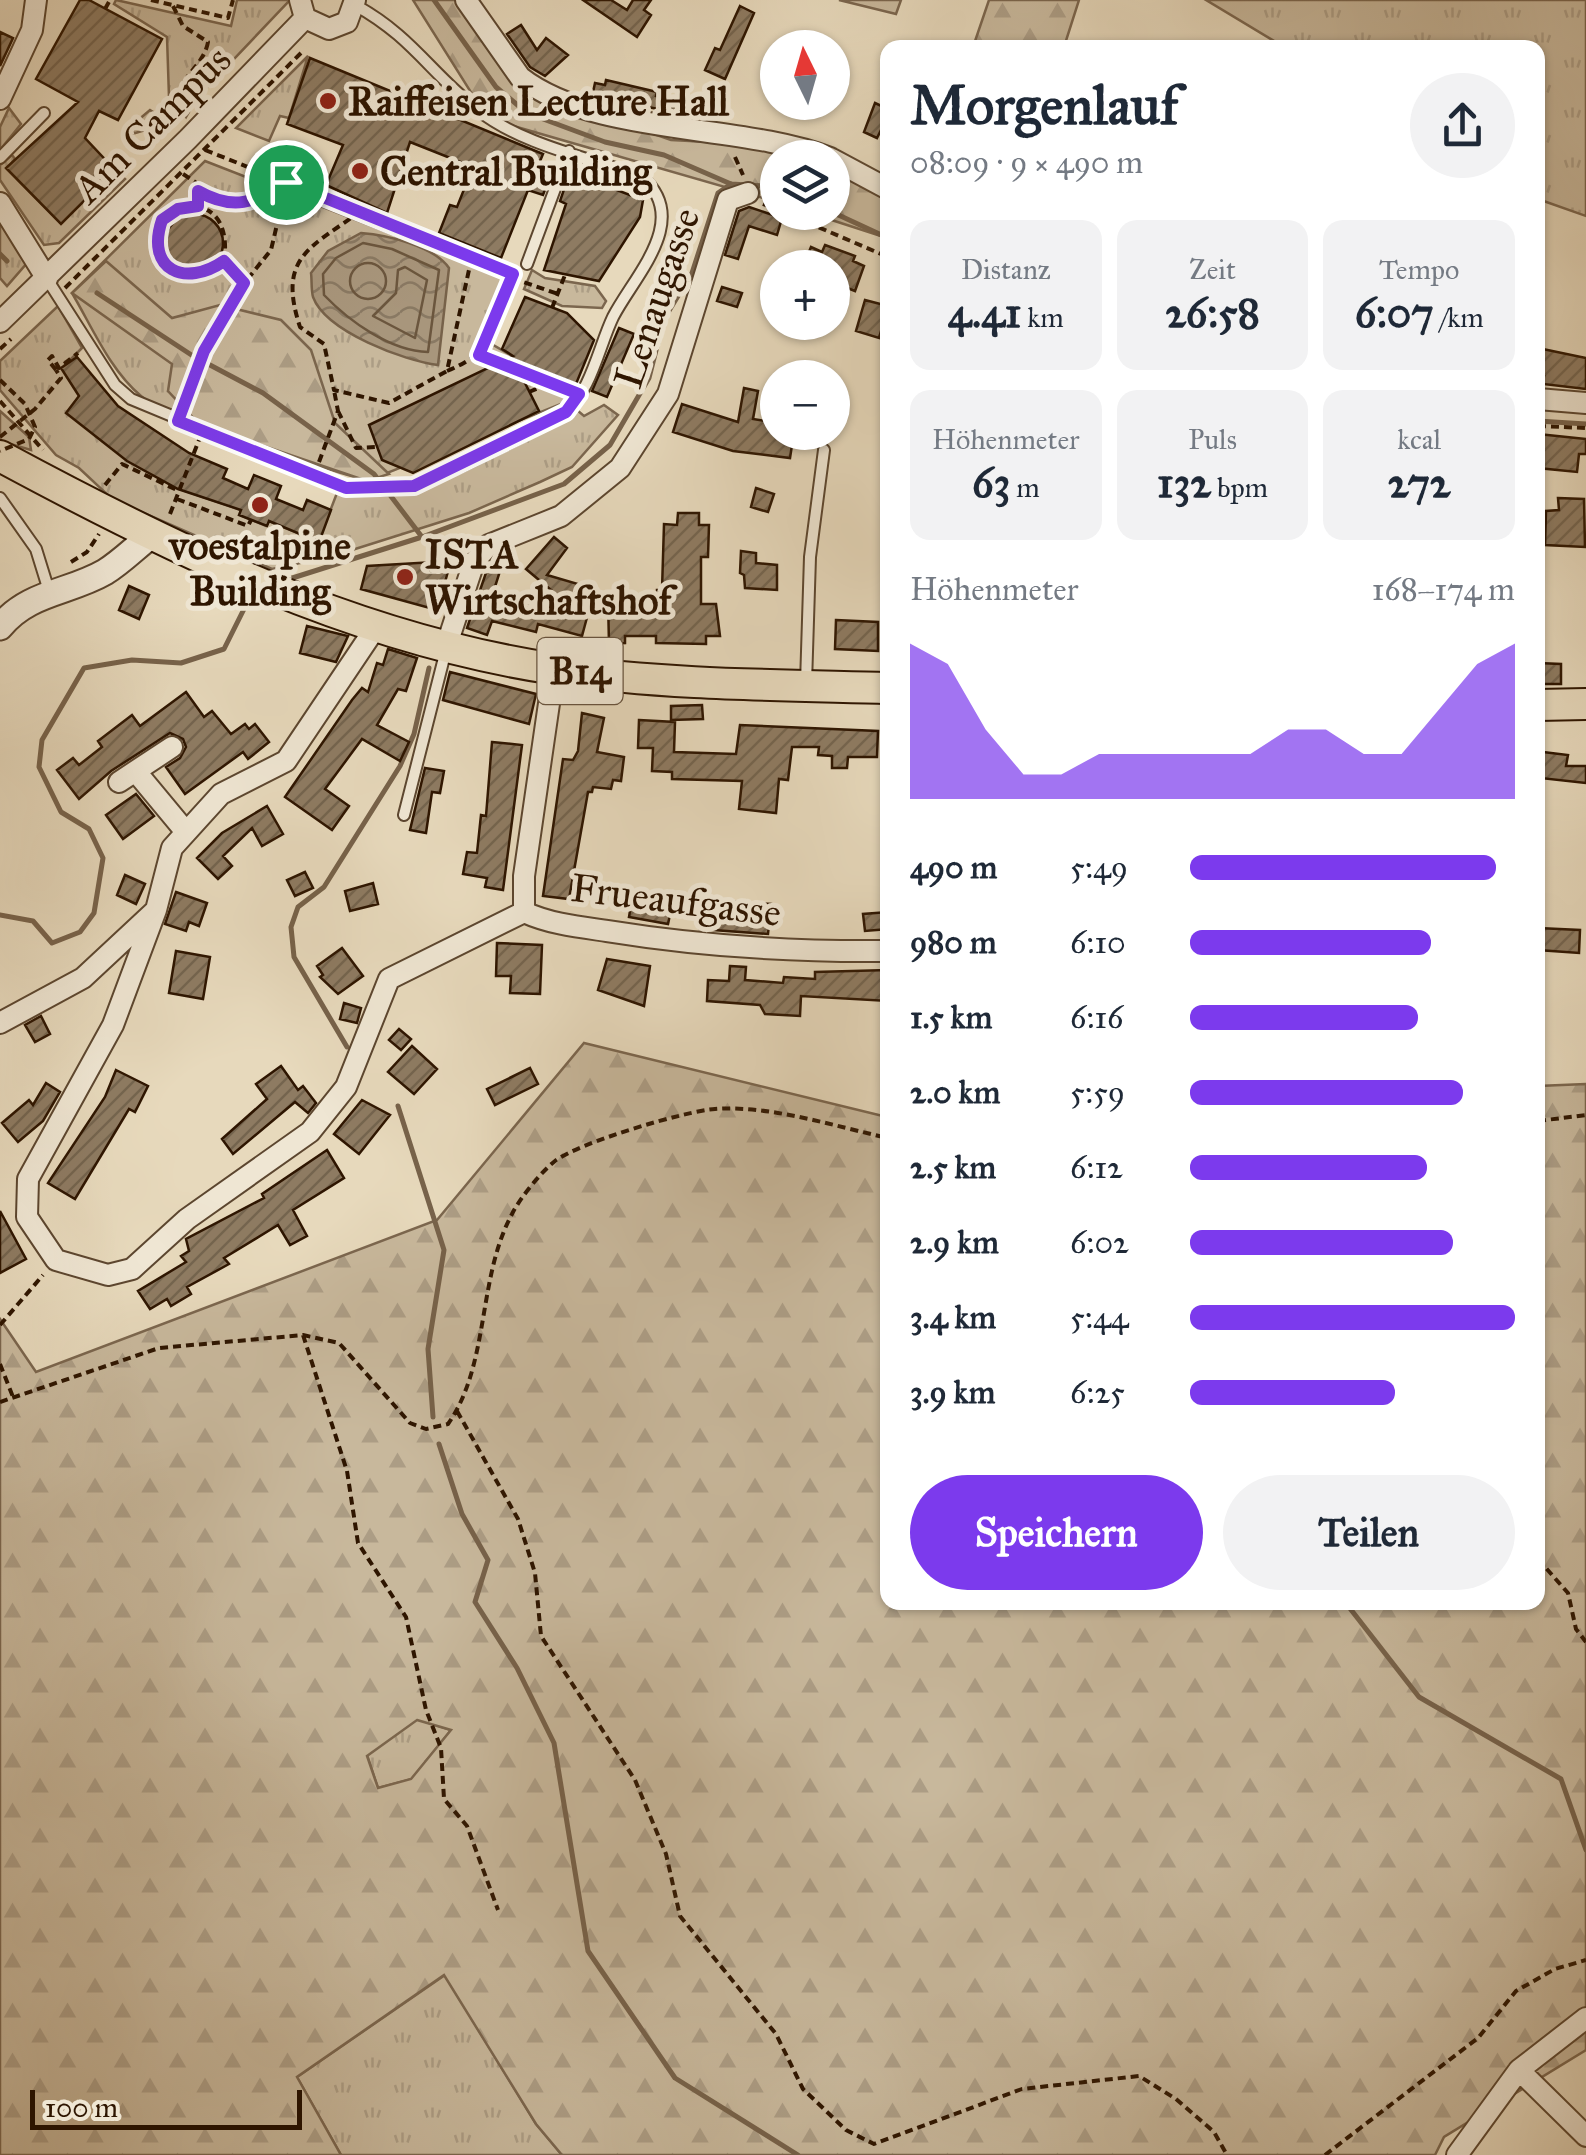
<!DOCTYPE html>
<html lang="de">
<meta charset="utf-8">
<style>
:root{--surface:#fff;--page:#f2f2f3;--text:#1f2937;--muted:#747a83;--accent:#7c3aed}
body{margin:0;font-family:"IM FELL Great Primer",serif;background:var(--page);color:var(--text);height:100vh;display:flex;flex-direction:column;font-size:38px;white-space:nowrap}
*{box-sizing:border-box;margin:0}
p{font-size:32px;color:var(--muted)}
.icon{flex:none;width:55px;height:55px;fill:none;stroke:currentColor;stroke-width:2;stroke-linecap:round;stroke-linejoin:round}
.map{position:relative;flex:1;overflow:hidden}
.side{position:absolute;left:880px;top:40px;width:665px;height:1570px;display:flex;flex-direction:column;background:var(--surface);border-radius:20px;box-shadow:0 2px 8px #0004}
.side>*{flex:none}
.needle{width:65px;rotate:355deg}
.controls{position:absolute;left:760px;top:30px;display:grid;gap:20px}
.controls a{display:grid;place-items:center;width:90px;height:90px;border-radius:50%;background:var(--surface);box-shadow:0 2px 8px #0004;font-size:50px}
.scale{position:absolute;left:30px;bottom:25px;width:272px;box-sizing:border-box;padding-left:10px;border:5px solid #2e1500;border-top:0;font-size:28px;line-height:35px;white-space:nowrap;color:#2e1500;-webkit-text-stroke:8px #efe6d3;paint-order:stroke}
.pin{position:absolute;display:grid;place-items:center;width:85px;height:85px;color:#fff;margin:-42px;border:5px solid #fff;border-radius:50%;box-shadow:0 2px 10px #0007}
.round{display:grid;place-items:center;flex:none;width:105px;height:105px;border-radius:52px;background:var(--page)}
.headline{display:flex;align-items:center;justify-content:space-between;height:170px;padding:0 30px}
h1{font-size:55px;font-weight:700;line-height:75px}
.figures{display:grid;grid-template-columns:repeat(3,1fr);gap:15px;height:170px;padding:10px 30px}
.figures div{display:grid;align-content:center;border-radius:20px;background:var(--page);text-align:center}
.figures b{font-size:42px;font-weight:700}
.figures small{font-size:28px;font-weight:400}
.figures p{font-size:28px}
.chart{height:280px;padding:20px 30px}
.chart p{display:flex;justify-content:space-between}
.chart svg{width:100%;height:180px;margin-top:10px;fill:var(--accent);opacity:.7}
.primary-button{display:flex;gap:20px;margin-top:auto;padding:20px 30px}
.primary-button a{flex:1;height:115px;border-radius:60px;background:var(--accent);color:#fff;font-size:40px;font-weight:700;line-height:115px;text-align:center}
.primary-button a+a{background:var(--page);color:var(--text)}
ul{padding:0 30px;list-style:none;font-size:32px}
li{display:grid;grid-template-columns:160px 120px 1fr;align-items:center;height:75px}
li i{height:25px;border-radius:12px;background:var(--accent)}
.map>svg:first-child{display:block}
.grass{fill:url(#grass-tufts);stroke:#7b664e;stroke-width:2.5}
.forest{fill:url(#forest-firs);stroke:#7b664e;stroke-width:2.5;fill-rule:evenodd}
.water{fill:url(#water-waves);stroke:#77624a;stroke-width:2.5}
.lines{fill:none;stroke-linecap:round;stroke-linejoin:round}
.shore{stroke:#6b563e;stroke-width:2.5}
.stream{stroke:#77624a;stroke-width:5}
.building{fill:url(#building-hatch);stroke:#2e1500;stroke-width:2.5}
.service-casing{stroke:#5c462f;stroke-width:14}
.minor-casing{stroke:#5c462f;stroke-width:24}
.tertiary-casing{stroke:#5c462f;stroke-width:29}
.primary-casing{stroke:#2e1500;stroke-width:34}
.path{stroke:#2e1500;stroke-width:4;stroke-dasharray:8 5;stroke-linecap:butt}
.service{stroke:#efe6d3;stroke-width:10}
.minor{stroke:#efe6d3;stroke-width:20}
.tertiary{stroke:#efe6d3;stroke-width:25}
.primary{stroke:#e7d9bc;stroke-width:30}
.path-bridge{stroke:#2e1500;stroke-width:4;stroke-dasharray:8 5;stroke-linecap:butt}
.route-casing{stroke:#fff;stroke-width:20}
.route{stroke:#7c3aed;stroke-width:12}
.poi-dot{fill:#8f2418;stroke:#efe6d3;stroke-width:4}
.labels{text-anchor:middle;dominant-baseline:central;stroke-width:10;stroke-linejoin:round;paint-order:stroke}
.shield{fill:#efe6d3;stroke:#68543f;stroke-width:2.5}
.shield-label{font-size:38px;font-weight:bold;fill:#2e1500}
.poi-label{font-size:40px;font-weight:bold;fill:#2e1500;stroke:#efe6d3;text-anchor:start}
.street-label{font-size:40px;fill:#2e1500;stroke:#efe6d3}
</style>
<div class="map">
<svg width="1586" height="2155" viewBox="0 0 1586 2155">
<defs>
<pattern id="grass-tufts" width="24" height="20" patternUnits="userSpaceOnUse" patternTransform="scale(2.5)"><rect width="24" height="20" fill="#c8b89c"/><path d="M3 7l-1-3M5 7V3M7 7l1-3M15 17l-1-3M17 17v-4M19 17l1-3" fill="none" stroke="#ac9d85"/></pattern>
<pattern id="forest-firs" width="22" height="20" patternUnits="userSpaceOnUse" patternTransform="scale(2.5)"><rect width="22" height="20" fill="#c8b89c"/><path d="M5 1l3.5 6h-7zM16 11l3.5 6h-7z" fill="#ac9d85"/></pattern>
<pattern id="water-waves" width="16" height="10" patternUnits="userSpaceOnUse" patternTransform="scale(2.5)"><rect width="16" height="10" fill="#a8967c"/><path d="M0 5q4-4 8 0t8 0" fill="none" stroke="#897963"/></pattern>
<pattern id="building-hatch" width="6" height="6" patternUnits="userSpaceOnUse" patternTransform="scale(2.5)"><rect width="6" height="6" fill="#8e7b62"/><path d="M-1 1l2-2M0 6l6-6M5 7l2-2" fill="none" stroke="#74644e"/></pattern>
</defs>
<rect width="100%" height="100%" fill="#e7d9bc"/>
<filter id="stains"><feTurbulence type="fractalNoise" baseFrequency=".002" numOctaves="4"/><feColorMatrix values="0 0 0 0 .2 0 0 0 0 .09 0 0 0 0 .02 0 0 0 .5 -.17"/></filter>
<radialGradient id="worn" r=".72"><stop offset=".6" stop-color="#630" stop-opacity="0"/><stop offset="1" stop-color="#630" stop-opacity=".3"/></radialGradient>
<!-- grass -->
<path class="grass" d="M116 0 231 26 237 0H290L197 98 186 117 169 97 167 37 114 4Z
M839 0H901L896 14Z
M1206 0H1586V216L1538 199V48L1284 47Z
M308 56 289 118 280 116 269 141 236 128Z
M9 108 21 124 0 150V127Z
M150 110 166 120 165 124 132 134 137 121Z
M12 155 15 159 7 169 61 223 115 170 125 179 59 243 44 245 0 180V165Z
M205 161 507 279 483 339 524 363 572 383 566 402 367 481C315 464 178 428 141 396 110 370 92 327 72 293Z
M0 217 27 263 7 286 0 278Z
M532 270 545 278 595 286 606 301 602 308 562 306 524 289Z
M58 306 82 348 62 368 176 488 241 510 240 515 266 526 269 521 305 536 304 539 317 545 337 493C425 508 503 450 577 410L584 416 604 405 618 415 572 467 540 482 469 513 333 556 272 569 112 499 79 468 56 455 0 390V361Z
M0 411 29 437 31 450 0 441Z
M417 1719 451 1730 412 1779 378 1788 367 1755Z
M445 1975 536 2124 562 2155H341L297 2077Z"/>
<!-- forest -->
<path class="forest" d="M413 0H464L512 75 602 116 671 140 727 143 803 157 778 158 777 202 510 125 472 94Z
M989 0H1079L1064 47H973Z
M833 166 887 185V238L810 213 832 212Z
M106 261 172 318 220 305 281 320 311 350 335 423 389 474 367 481 199 424 168 391 172 364 72 293Z
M584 1043 887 1117 888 1602H1538V1086L1586 1084V2050L1444 2137 1435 2155H562L536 2124 444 1975 297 2077 341 2155H0V1319L36 1372 437 1220ZM417 1720 451 1730 411 1779 378 1788 367 1756Z"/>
<!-- water -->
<path class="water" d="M361 233C387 235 434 246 449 268L438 365C405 361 326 332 313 297 311 290 312 280 311 273L328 251Z"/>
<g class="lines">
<!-- shore -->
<path class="shore" d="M363 243 392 249 439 270 428 352C390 351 349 321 324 295L323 274 336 258Z
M350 281a18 18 0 1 1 36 0a18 18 0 1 1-36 0Z
M405 267 427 280 415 338 373 316 396 293 398 270Z"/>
<!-- stream -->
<path class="stream" d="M434 0 496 87 527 113 605 142 664 155 731 184 778 187
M832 212 888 238
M0 254 7 261
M97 293 193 356 263 393 374 474 422 537 564 484 610 445 649 378 664 319 692 273 718 193 731 184
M1538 421 1586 424
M286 580 422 537
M0 915 33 921 52 943 80 932 94 913 103 858 89 829 61 812 39 767 42 740 84 668 132 660 181 663 224 649 245 607 260 597
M347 1047 294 957 291 927 298 907 324 887 400 766 414 734 429 668
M398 1106 444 1250 428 1349 433 1417
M439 1444 462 1514 488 1560 475 1602 517 1668 554 1743 588 1951 675 2078 798 2155
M1345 1602 1419 1697 1561 1779 1586 1850"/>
</g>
<!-- building -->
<path class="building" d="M80 0H89L162 39 118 120 99 111 85 138 115 170 61 224 6 168 78 102 36 79Z
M583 0H611L627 10 633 0H651L644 10 651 15 637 37Z
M740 6 754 13 725 79 705 70 715 48 720 50Z
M521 25 537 50 546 38 568 55 545 76 530 67 507 34Z
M0 32 13 38 0 66Z
M310 58 543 154 538 166 553 169 543 195 528 190 501 258 439 233 450 205 457 207 473 167 410 142 387 213 326 185 343 145 287 124Z
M606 80 657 92 656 96 677 101 676 105 705 113 703 117 592 97 595 83 605 85Z
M875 103 888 109V130L882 128 877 138 864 132Z
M570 172 643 200 640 217 599 281 544 270 566 204 560 201Z
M749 207 782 218 777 235 749 226 738 259 725 255 739 211Z
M165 243a29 29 0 1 1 58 0a29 29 0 1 1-58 0Z
M825 245 855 256 853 261 864 266 855 291 832 282V268L804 264 811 247 822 252Z
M722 287 742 293 737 307 717 301Z
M525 297 567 313 594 340 576 384 513 359 539 411 413 473 382 460 369 425 513 356 502 349Z
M865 300 888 306V333L881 331 879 338 856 331Z
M619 328 634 334 607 397 592 391Z
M1538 348 1586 358V389L1543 384 1544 376 1538 375Z
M77 357 118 406 189 453 227 469 223 478 248 489 254 475 281 486 276 499 303 510 307 500 331 510 318 545 303 539 305 536 269 521 267 526 239 515 241 510 178 489 127 461 66 413 79 396 61 368Z
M744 388 758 391 753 419 778 423V432H794L790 458 733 451 673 432 682 404 738 422Z
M1538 434 1586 439V454H1579L1577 472 1538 468Z
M756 488 774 494 768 512 751 507Z
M1558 498 1584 499 1585 547 1545 545 1546 511 1559 510Z
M678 513H699V525H709L708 557H701V604H716L720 636H706V644L656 643V636H625V643L609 644 608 600 657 599V590H662L664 524 677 525Z
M554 537 567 548 547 575 578 584 575 595H593L582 636 538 624 536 632 492 621 487 635 467 628 488 567 500 571 493 593 582 616 526 569Z
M741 551 756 553V563L777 565V590L745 588 744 575 740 573Z
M451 561 437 610 361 589 367 566Z
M129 586 149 595 139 619 119 610Z
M836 620 878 622V651L835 649Z
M307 626 348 636 336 662 300 653Z
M388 649 417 658 406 691 398 689 377 725 409 742 400 761 362 739 325 789 349 806 332 830 285 797 352 700 362 688 368 692 377 663 383 665Z
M1538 663 1561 664V684H1538Z
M450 672 536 694 529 724 443 700Z
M186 692 204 717 212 711 231 734 245 724 249 729 255 724 269 742 248 759 243 752 185 794 166 767 180 758 186 747 183 739 170 733 111 771 79 799 57 770 73 758 79 765 102 747 98 741 132 715 140 726Z
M702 705 703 719 671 720V706Z
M582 713 604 718 597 752 624 757 621 781 613 780 611 789 593 787 592 792H588L569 899 543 896 563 759 573 760 578 751Z
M639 720 675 722 674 752 736 754 740 725 878 731 877 757H848L847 768H832V756L818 755 819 747H792L788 780 779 779 776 813 739 809 742 781 672 779V772L652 771 653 748H638Z
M492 742 522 745 503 890 485 887 487 878 463 874 467 852 477 853 481 815 486 816Z
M1543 752 1568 755 1566 766H1586V783L1540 778Z
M425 768 444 771 440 793 432 792 426 833 410 830Z
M136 794 154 816 123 839 106 815Z
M267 806 283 834 262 846 252 828 223 856 232 866 218 879 197 858 222 833Z
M305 872 313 888 295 896 287 880Z
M125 875 145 884 136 904 117 895Z
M373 883 378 904 350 911 345 891Z
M176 892 207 903 199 926 189 922 186 931 165 924Z
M633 893 673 901 668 924 629 917Z
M727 901 771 904 768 934 700 929 702 912 726 915Z
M888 912V929L865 931 863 914Z
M1538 928 1580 930 1579 953 1538 950Z
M497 943 542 945 540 994 510 993 511 976H496Z
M342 948 363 976 338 994 320 977 323 975 317 966Z
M176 951 210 957 203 999 169 993Z
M607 959 650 966 644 1006 598 990Z
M730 966 746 967 745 980 783 983 784 977 815 979V972L888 970V1001L801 996 800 1016 765 1014 760 1005 707 1001 708 980 729 981Z
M344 1003 361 1008 357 1023 340 1019Z
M41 1016 50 1034 35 1042 25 1025Z
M399 1029 411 1039 401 1050 389 1040Z
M412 1046 437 1069 414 1094 388 1072Z
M281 1066 298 1090 303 1086 316 1103 308 1113 295 1102 233 1154 222 1139 267 1099 256 1084Z
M530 1068 538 1084 495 1105 487 1089Z
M116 1070 148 1086 135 1112 129 1109 75 1199 48 1183 105 1097Z
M46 1083 60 1092 43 1121 18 1142 2 1123 29 1100 33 1105Z
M362 1100 390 1115 359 1154 334 1134Z
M327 1150 344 1178 293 1210 307 1236 290 1245 278 1225 224 1258 229 1264 187 1287 191 1294 171 1306 167 1299 150 1309 138 1291 186 1262 181 1256 189 1251 186 1239 264 1198 262 1194Z
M0 1211 26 1259 0 1273Z"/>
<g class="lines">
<defs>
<path id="service" d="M0 158 44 113
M527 264 569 151
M47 279 115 385 131 399 346 488C368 491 393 491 414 485 435 480 548 425 565 412 591 392 599 346 613 317 634 276 692 220 642 177 590 158 522 145 478 110 430 73 413 37 355 5
M0 498 36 549 49 591
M806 683 810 557 824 450
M404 815 446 650"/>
<path id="minor" d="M300 0 305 18 329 29 347 22 355 0
M466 0 520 77C595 136 741 123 830 158
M0 99 32 30 36 0
M832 159 888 189
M0 203 47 279
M0 322 188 139 305 18
M1538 399 1586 403
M447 644 474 562 489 545 561 516 620 468 668 394 728 200 748 193
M554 669 524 876V912C550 924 579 927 607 931 700 946 794 952 888 951
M137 773 186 832
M119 782 172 747
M156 910 113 1025 28 1179 27 1217 56 1260 108 1275 132 1269 187 1219 310 1132 346 1087 389 979 524 912
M0 1023 83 978 156 910 172 848 221 794 286 761 378 624
M1586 2018 1519 2070 1586 2136
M1457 2155 1519 2070"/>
<path id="tertiary" d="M0 627C28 592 69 593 105 572 120 563 135 548 149 537"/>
<path id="primary" d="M0 456C176 551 355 639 555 669 665 685 777 685 888 688
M1538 705 1586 704"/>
</defs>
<!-- service casing -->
<use href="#service" class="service-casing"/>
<!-- minor casing -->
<use href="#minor" class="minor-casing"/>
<!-- tertiary casing -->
<use href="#tertiary" class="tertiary-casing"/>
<!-- primary casing -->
<use href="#primary" class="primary-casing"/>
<!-- path -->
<path class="path" d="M151 0 228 18 233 0
M173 6 183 26 208 42C204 65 182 74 178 98L187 112
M105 9 110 0
M205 150 516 273
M735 157 743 175
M183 174 195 182 198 206
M198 191C233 211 255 203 287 182
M763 204 778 210
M361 211C310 248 277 257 300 327L324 344 334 390 389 403 447 371 472 256
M783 212 888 257
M224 261C186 288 145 270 162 220 203 191 231 215 224 261L244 282
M512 278 558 294
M65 288 304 50
M552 308 565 275
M0 349 11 339
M479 355 568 390
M56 370 48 360 52 356 59 368 78 353
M447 371C499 350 494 323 513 274
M529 392 548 384
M0 401 43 450
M183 406 230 301 271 250 287 182
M338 411 356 448 377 447
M1538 426 1586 428
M319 462 338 411 334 390
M105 485 122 464 179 491
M177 499 248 526 251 520
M170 514 199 440
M71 562 87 552 99 534
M1538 1121 1586 1115
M0 1325 43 1275
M303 1335 347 1471 358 1543 406 1617 426 1710 441 1748 444 1799 467 1826 498 1910
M0 1364 13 1397
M0 1402 159 1348 303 1335 339 1343 410 1423 426 1429 448 1424C490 1364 477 1279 512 1214 520 1198 541 1172 555 1161 578 1143 685 1111 715 1109 771 1105 833 1126 888 1138
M457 1411 518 1519 535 1573 541 1636 635 1780 666 1854 680 1916 776 2034 803 2089 846 2130 874 2144 1022 2089 1139 2076 1176 2099 1214 2132 1227 2155
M1538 1559 1568 1593 1576 1629 1586 1642
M1325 2155 1478 2038 1516 1991 1555 1969 1586 1960"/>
<!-- service -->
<use href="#service" class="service"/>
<!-- minor -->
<use href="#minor" class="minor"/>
<!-- tertiary -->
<use href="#tertiary" class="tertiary"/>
<!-- primary -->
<use href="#primary" class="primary"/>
<!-- path-bridge -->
<path class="path-bridge" d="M0 380 25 404 35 427 29 439 0 451
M0 437 35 409 61 378 56 370"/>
</g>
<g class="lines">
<defs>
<path id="route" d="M286 182 513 274 479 355 579 394 566 412 414 486 346 488 178 421 204 351 244 283 224 261C185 288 145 270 162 220L178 209 198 206V191C233 211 255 203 286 182Z"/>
</defs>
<!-- route casing -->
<use href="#route" class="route-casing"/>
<!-- route -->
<use href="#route" class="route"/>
</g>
<!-- markers -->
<g class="poi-dot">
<circle cx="328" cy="101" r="10"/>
<circle cx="360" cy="171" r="10"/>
<circle cx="260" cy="505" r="10"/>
<circle cx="405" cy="577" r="10"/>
</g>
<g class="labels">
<!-- shield labels -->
<rect class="shield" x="537.5" y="638" width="85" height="66" rx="8"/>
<g class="shield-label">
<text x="580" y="671">B14</text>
</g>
<!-- poi labels -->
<g class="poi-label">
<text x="348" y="101">Raiffeisen Lecture Hall</text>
<text x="380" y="171">Central Building</text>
<text x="260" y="545" text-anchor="middle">voestalpine<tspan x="260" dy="46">Building</tspan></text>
<text x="425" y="554">ISTA<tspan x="425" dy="46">Wirtschaftshof</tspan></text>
</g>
<!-- street labels -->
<g class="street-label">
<text transform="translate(152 124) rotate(-45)">Am Campus</text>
<text transform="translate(657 298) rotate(-71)">Lenaugasse</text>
<text transform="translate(676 900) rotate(7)">Frueaufgasse</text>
</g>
</g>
<rect width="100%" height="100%" filter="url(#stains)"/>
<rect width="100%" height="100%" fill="url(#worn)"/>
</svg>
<div class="controls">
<a><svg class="needle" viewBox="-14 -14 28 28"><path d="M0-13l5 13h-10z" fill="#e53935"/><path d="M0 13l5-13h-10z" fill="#747a83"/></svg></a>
<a><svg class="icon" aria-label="layers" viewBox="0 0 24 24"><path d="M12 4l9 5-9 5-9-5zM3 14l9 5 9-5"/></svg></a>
<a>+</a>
<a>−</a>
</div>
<div class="scale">100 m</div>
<div class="pin" style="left:286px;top:182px;background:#1e9e55"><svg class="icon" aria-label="arrive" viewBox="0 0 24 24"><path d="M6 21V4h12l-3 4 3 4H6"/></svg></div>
<section class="side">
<div class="headline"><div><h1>Morgenlauf</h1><p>08:09 · 9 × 490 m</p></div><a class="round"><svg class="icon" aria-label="share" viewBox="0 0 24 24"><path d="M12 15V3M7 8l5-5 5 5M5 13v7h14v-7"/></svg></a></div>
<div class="figures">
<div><p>Distanz</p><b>4.41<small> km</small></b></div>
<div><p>Zeit</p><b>26:58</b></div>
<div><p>Tempo</p><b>6:07<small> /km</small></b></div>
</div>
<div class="figures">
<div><p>Höhenmeter</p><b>63<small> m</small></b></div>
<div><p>Puls</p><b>132<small> bpm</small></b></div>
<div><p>kcal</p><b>272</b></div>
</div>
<div class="chart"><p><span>Höhenmeter</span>168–174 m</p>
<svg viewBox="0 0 160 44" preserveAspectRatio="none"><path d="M0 44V6L10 11L20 27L30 38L40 38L50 33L60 33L70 33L80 33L90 33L100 27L110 27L120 33L130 33L140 22L150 11L160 6V44z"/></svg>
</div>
<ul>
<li><b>490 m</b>5:49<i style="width:94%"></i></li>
<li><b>980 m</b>6:10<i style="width:74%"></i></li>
<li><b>1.5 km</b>6:16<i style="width:70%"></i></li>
<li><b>2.0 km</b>5:59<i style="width:84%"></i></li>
<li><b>2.5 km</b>6:12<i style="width:73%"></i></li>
<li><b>2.9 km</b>6:02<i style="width:81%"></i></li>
<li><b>3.4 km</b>5:44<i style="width:100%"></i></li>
<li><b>3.9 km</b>6:25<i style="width:63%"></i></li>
</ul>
<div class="primary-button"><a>Speichern</a><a>Teilen</a></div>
</section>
</div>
